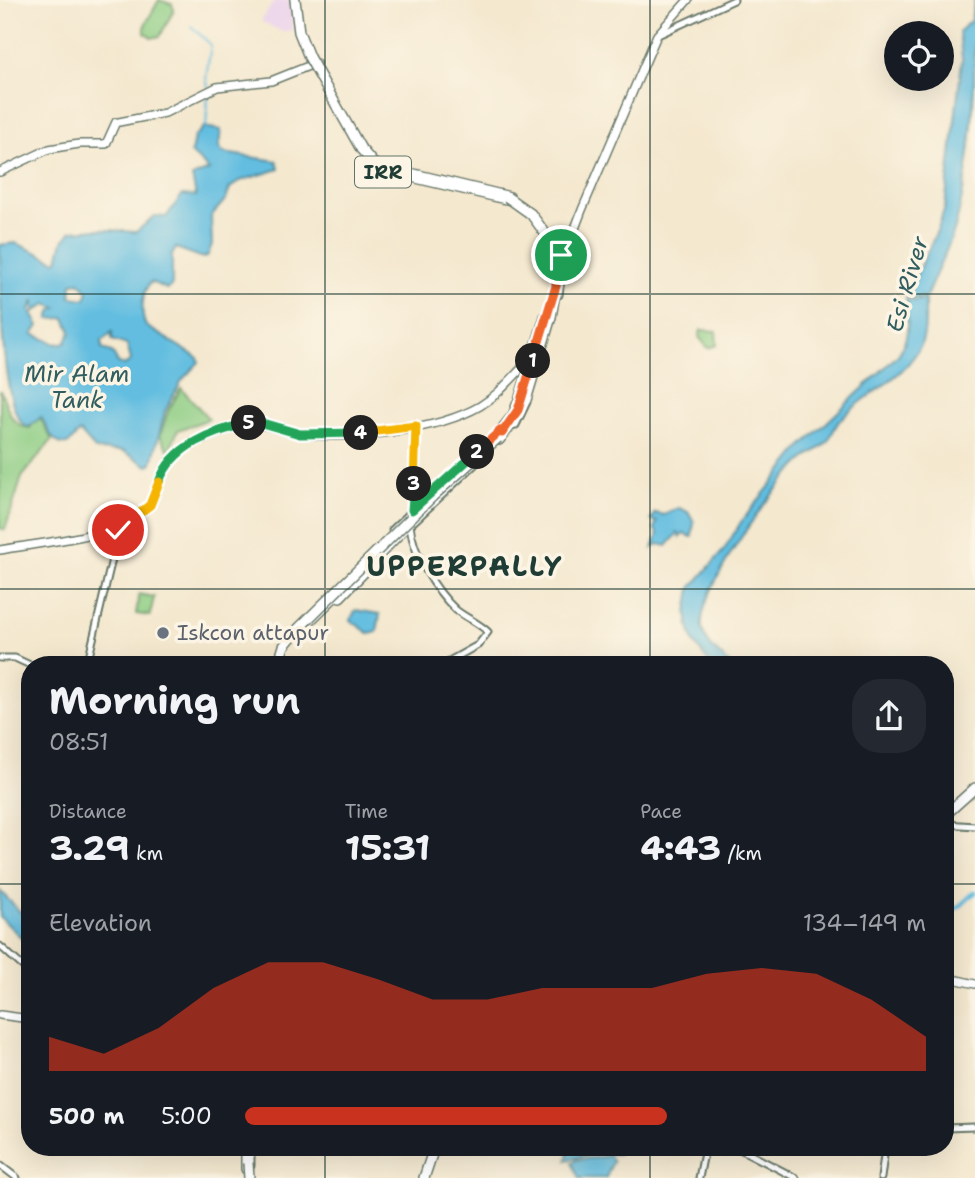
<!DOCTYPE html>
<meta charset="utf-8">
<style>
:root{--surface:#171b24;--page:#242831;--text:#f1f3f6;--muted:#9ea1a6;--accent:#c8321e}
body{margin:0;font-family:"Shantell Sans",sans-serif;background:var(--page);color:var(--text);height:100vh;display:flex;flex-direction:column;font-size:26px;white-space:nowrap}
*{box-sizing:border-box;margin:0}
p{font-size:23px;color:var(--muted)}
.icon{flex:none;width:38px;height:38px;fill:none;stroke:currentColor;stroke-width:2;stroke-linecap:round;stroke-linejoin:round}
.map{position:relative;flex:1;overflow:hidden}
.panel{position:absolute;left:21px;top:656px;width:933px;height:500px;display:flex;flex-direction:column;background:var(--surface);border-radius:28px;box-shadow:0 7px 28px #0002}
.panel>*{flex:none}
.fabs{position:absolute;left:884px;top:21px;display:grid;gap:14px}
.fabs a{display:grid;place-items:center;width:70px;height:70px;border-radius:50%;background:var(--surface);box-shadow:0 7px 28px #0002;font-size:35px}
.pin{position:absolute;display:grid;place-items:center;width:60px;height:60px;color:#fff;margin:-30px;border:4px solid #fff;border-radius:50%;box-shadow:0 2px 7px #0007}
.km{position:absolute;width:35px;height:35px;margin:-18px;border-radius:50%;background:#222;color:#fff;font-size:19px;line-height:35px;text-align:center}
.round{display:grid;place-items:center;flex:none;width:74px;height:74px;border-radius:28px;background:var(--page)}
.headline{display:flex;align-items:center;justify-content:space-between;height:119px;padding:0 28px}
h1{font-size:38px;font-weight:700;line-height:52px}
.stats{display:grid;grid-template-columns:repeat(3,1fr);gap:10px;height:119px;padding:7px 28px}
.stats div{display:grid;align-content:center}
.stats b{font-size:35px;font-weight:700}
.stats small{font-size:19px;font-weight:400}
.stats p{font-size:19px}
.chart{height:196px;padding:14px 28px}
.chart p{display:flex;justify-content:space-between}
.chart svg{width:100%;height:126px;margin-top:7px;fill:var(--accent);opacity:.7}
ul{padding:0 28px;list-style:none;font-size:23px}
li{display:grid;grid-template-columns:112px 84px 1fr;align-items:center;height:52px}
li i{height:18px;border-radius:9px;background:var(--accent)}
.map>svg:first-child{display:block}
.built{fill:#ead1ec}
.green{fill:#8ecd84;stroke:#56855c;stroke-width:2}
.water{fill:#62bde0;stroke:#407d8a;stroke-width:2;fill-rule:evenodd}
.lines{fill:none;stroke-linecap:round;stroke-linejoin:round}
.stream{stroke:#62bde0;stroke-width:2}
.river{stroke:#62bde0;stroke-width:4.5}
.minor-casing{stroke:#6a796a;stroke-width:9}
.major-casing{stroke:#6a796a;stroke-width:10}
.highway-casing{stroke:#6a796a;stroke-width:12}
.minor{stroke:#fff;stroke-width:5}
.major{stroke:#fff;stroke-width:7}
.highway{stroke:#fff;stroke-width:9}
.highway-bridge-casing{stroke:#6a796a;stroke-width:12;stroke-linecap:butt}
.highway-bridge{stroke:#fff;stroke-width:9}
.split-1-casing{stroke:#fff;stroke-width:14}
.split-2-casing{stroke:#fff;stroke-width:14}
.split-3-casing{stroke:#fff;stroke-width:14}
.split-4-casing{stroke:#fff;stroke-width:14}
.split-5-casing{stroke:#fff;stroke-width:14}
.split-6-casing{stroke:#fff;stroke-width:14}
.split-7-casing{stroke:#fff;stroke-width:14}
.split-1{stroke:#f0652b;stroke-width:9}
.split-2{stroke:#f0652b;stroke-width:9}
.split-3{stroke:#22a559;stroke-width:9}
.split-4{stroke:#f5b400;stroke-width:9}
.split-5{stroke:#22a559;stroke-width:9}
.split-6{stroke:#22a559;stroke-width:9}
.split-7{stroke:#f5b400;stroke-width:9}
.grid{fill:none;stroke:#1f3d34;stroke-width:2;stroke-opacity:0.55}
.worship-dot{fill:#6b7280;stroke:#fcf5e5;stroke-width:2.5}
.labels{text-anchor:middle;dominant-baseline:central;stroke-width:7;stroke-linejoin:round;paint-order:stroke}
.shield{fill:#fcf5e5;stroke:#617469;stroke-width:2}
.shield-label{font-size:19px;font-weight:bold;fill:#1f3d34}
.worship-label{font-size:21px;fill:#5b616d;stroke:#fcf5e5;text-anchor:start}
.water-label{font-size:23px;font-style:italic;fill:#305d5f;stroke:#fcf5e5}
.district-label{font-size:28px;font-weight:bold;letter-spacing:2px;fill:#1f3d34;stroke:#fcf5e5}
</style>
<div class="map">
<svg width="975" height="1178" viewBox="0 0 975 1178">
<rect width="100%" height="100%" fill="#fcf5e5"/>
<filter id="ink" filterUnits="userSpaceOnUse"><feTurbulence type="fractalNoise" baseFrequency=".0143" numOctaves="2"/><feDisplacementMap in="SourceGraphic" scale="14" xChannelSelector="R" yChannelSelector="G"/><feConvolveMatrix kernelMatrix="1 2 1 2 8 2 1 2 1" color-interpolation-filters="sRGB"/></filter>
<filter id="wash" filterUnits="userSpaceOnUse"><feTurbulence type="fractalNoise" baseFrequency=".00686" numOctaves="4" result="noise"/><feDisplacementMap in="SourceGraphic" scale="28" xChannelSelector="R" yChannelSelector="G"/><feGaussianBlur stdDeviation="1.57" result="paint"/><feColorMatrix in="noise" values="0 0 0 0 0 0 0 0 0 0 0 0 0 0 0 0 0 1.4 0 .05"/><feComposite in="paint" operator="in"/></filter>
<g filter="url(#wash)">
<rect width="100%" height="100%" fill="#f4e8cf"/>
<!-- built -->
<path class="built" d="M275 0H291L293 30 283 32 261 21Z"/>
<!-- green -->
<path class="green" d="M159 0 172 4 174 10 160 36 151 38 145 33V25Z
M701 330 716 331 717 345 708 348 699 337Z
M181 388 209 419 178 430 171 446V454L160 436 168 411Z
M0 390C8 405 9 426 30 428L36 419H41L52 440 22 477 5 530 0 528Z
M139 594 154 597 150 616 136 614Z"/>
<!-- water -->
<path class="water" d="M975 0C975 77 975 153 955 228 947 252 935 274 926 297L906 298 937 231 945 207 962 59 959 32 971 20Z
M204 127 221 130 219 148 224 153 277 161 279 169 240 181 230 188 226 199 211 216 212 244 208 255 203 258 176 248 172 255V285L167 289 151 282C142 290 140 314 146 326L198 358 199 362 182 380 165 411 152 463 148 466 123 451 96 450 80 432C76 435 71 443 67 444 53 447 47 426 41 417L29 427C0 422 0 280 0 245L16 243 55 261 58 260 63 241 72 231 97 229 136 232 155 216 166 217 182 195 196 196 192 177 209 170 191 153 194 137ZM79 282 88 291 85 299 71 297 72 283ZM34 300V312L46 304 57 308 52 310 49 319 65 318 71 332 65 343 56 344 33 334 39 326 30 310ZM112 332V340L127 345 131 360 125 365 118 363 112 352 102 349V341Z
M925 300C925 317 927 338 917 352 899 381 864 395 841 419 834 426 833 435 827 442 821 449 813 452 806 458 777 480 697 591 702 627 704 643 720 655 731 665H711L694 643 689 627 687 613 691 588 724 550 741 522 801 447 898 355C910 338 908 321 906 301Z
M679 508 688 512 694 522 692 537 683 534 680 537 678 533 667 546 658 544 653 548 658 534 654 528 657 522 651 520 655 513 664 515Z
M356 610 380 614 377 632 370 634 350 620Z
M0 891 30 922V946L0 917Z
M563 1148H622L618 1154 595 1153 567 1160 569 1153Z
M609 1156 613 1161 606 1178H579L572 1163 576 1160Z"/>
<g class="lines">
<!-- stream -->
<path class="stream" d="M191 26 211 45 206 78 208 87
M206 128 208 95"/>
<!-- river -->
<path class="river" d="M945 914 960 906 975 892"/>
</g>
</g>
<g filter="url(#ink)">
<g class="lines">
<defs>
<path id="minor" d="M658 35 734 0
M559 295 561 278
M516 425 527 402
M493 438 512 414 521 390
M412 510 416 426
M410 524C412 553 435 590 456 610 466 618 479 623 488 632L478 645 442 665
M407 528 484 456
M392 530 418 505
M0 658H15L30 665
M87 665 120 525
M945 824 975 826
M0 946 30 973
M945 1128 975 1127
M738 1148 796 1178
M0 1165 17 1178
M251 1166V1148
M699 1178 705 1148
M881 1178 885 1148"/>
<path id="major" d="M119 122 165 113 217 87 271 81 316 63
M0 172 49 149 79 144H106L116 122
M410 172 510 196
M563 268 565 255 582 210 657 35 688 0
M0 550C37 543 115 537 143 512 154 503 155 493 159 480 170 451 198 439 225 430 263 417 267 429 302 434 351 440 437 431 480 406 500 394 514 375 531 359
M365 571 405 529
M311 621 340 593
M945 977 975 984
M0 1015 30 1019"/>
<path id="highway" d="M295 0 299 32 309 57
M361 149 373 163 386 171 506 199
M499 440 514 421 526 394
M340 597 367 569
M278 665 284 646 298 629
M945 815 975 788
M246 1148V1169
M424 1178 434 1148"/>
</defs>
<!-- minor casing -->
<use href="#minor" class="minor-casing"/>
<!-- major casing -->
<use href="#major" class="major-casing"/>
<!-- highway casing -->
<use href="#highway" class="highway-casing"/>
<!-- minor -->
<use href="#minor" class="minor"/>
<!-- major -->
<use href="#major" class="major"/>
<!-- highway -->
<use href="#highway" class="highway"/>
<defs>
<path id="highway-bridge" d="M309 57 361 149
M507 197 531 214 553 244 560 263 551 317 526 400
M522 391 546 314
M298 629 433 496 498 438
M248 1163 249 1178"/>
</defs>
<!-- highway-bridge casing -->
<use href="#highway-bridge" class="highway-bridge-casing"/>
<!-- highway-bridge -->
<use href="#highway-bridge" class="highway-bridge"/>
</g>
</g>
<g class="lines" filter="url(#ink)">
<defs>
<path id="split-1" d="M533 361 556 286V259L561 255"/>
<path id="split-2" d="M477 452 500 431 502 433 518 410 533 361"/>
<path id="split-3" d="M414 484 412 510 477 452"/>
<path id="split-4" d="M361 433 416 426 414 484"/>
<path id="split-5" d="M249 423H262L300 434 361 433"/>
<path id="split-6" d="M159 482C172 445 213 431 249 423"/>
<path id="split-7" d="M118 530 150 505 159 482"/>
</defs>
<!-- split-1 casing -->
<use href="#split-1" class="split-1-casing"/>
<!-- split-2 casing -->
<use href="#split-2" class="split-2-casing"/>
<!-- split-3 casing -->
<use href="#split-3" class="split-3-casing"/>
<!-- split-4 casing -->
<use href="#split-4" class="split-4-casing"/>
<!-- split-5 casing -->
<use href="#split-5" class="split-5-casing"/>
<!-- split-6 casing -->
<use href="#split-6" class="split-6-casing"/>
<!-- split-7 casing -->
<use href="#split-7" class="split-7-casing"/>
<!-- split-1 -->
<use href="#split-1" class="split-1"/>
<!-- split-2 -->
<use href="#split-2" class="split-2"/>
<!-- split-3 -->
<use href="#split-3" class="split-3"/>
<!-- split-4 -->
<use href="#split-4" class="split-4"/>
<!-- split-5 -->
<use href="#split-5" class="split-5"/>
<!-- split-6 -->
<use href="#split-6" class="split-6"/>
<!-- split-7 -->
<use href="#split-7" class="split-7"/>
</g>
<!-- grid -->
<path class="grid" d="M325 0V665M650 0V665M0 294H975M0 589H975M0 884H30M945 884H975M325 1148V1178M650 1148V1178"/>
<!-- markers -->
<circle class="worship-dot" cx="163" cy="633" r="7"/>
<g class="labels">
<!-- shield labels -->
<rect class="shield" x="355" y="156.5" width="56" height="31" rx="5"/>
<g class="shield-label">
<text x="383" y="172">IRR</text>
</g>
<!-- worship labels -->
<g class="worship-label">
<text x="177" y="633">Iskcon attapur</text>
</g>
<!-- water labels -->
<g class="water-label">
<text transform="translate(907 284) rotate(-74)">Esi River</text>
<text x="77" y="374">Mir Alam<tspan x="77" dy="26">Tank</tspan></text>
</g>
<!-- district labels -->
<g class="district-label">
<text x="465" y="566">UPPERPALLY</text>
</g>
</g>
</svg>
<div class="fabs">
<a><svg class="icon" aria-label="locate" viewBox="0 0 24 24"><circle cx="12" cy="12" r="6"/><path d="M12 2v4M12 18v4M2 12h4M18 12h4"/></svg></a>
</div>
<div class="pin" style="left:561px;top:255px;background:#1e9e55"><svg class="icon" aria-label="arrive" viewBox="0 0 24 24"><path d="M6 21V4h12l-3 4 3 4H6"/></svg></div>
<div class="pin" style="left:118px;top:530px;background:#d93025"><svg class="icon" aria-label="check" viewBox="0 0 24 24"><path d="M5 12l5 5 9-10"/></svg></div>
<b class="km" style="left:533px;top:361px">1</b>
<b class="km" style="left:477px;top:452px">2</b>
<b class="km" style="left:414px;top:484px">3</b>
<b class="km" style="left:361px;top:433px">4</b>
<b class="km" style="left:249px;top:423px">5</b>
<section class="panel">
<div class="headline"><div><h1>Morning run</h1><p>08:51</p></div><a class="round"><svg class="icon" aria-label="share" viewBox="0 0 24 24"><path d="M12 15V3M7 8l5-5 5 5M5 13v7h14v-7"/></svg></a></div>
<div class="stats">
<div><p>Distance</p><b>3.29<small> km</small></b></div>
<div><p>Time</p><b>15:31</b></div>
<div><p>Pace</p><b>4:43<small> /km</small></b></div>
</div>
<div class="chart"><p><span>Elevation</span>134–149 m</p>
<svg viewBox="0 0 160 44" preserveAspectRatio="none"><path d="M0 44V32L10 38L20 29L30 15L40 6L50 6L60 12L70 19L80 19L90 15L100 15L110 15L120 10L130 8L140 10L150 19L160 32V44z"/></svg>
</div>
<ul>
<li><b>500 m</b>5:00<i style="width:62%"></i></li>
</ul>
</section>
</div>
